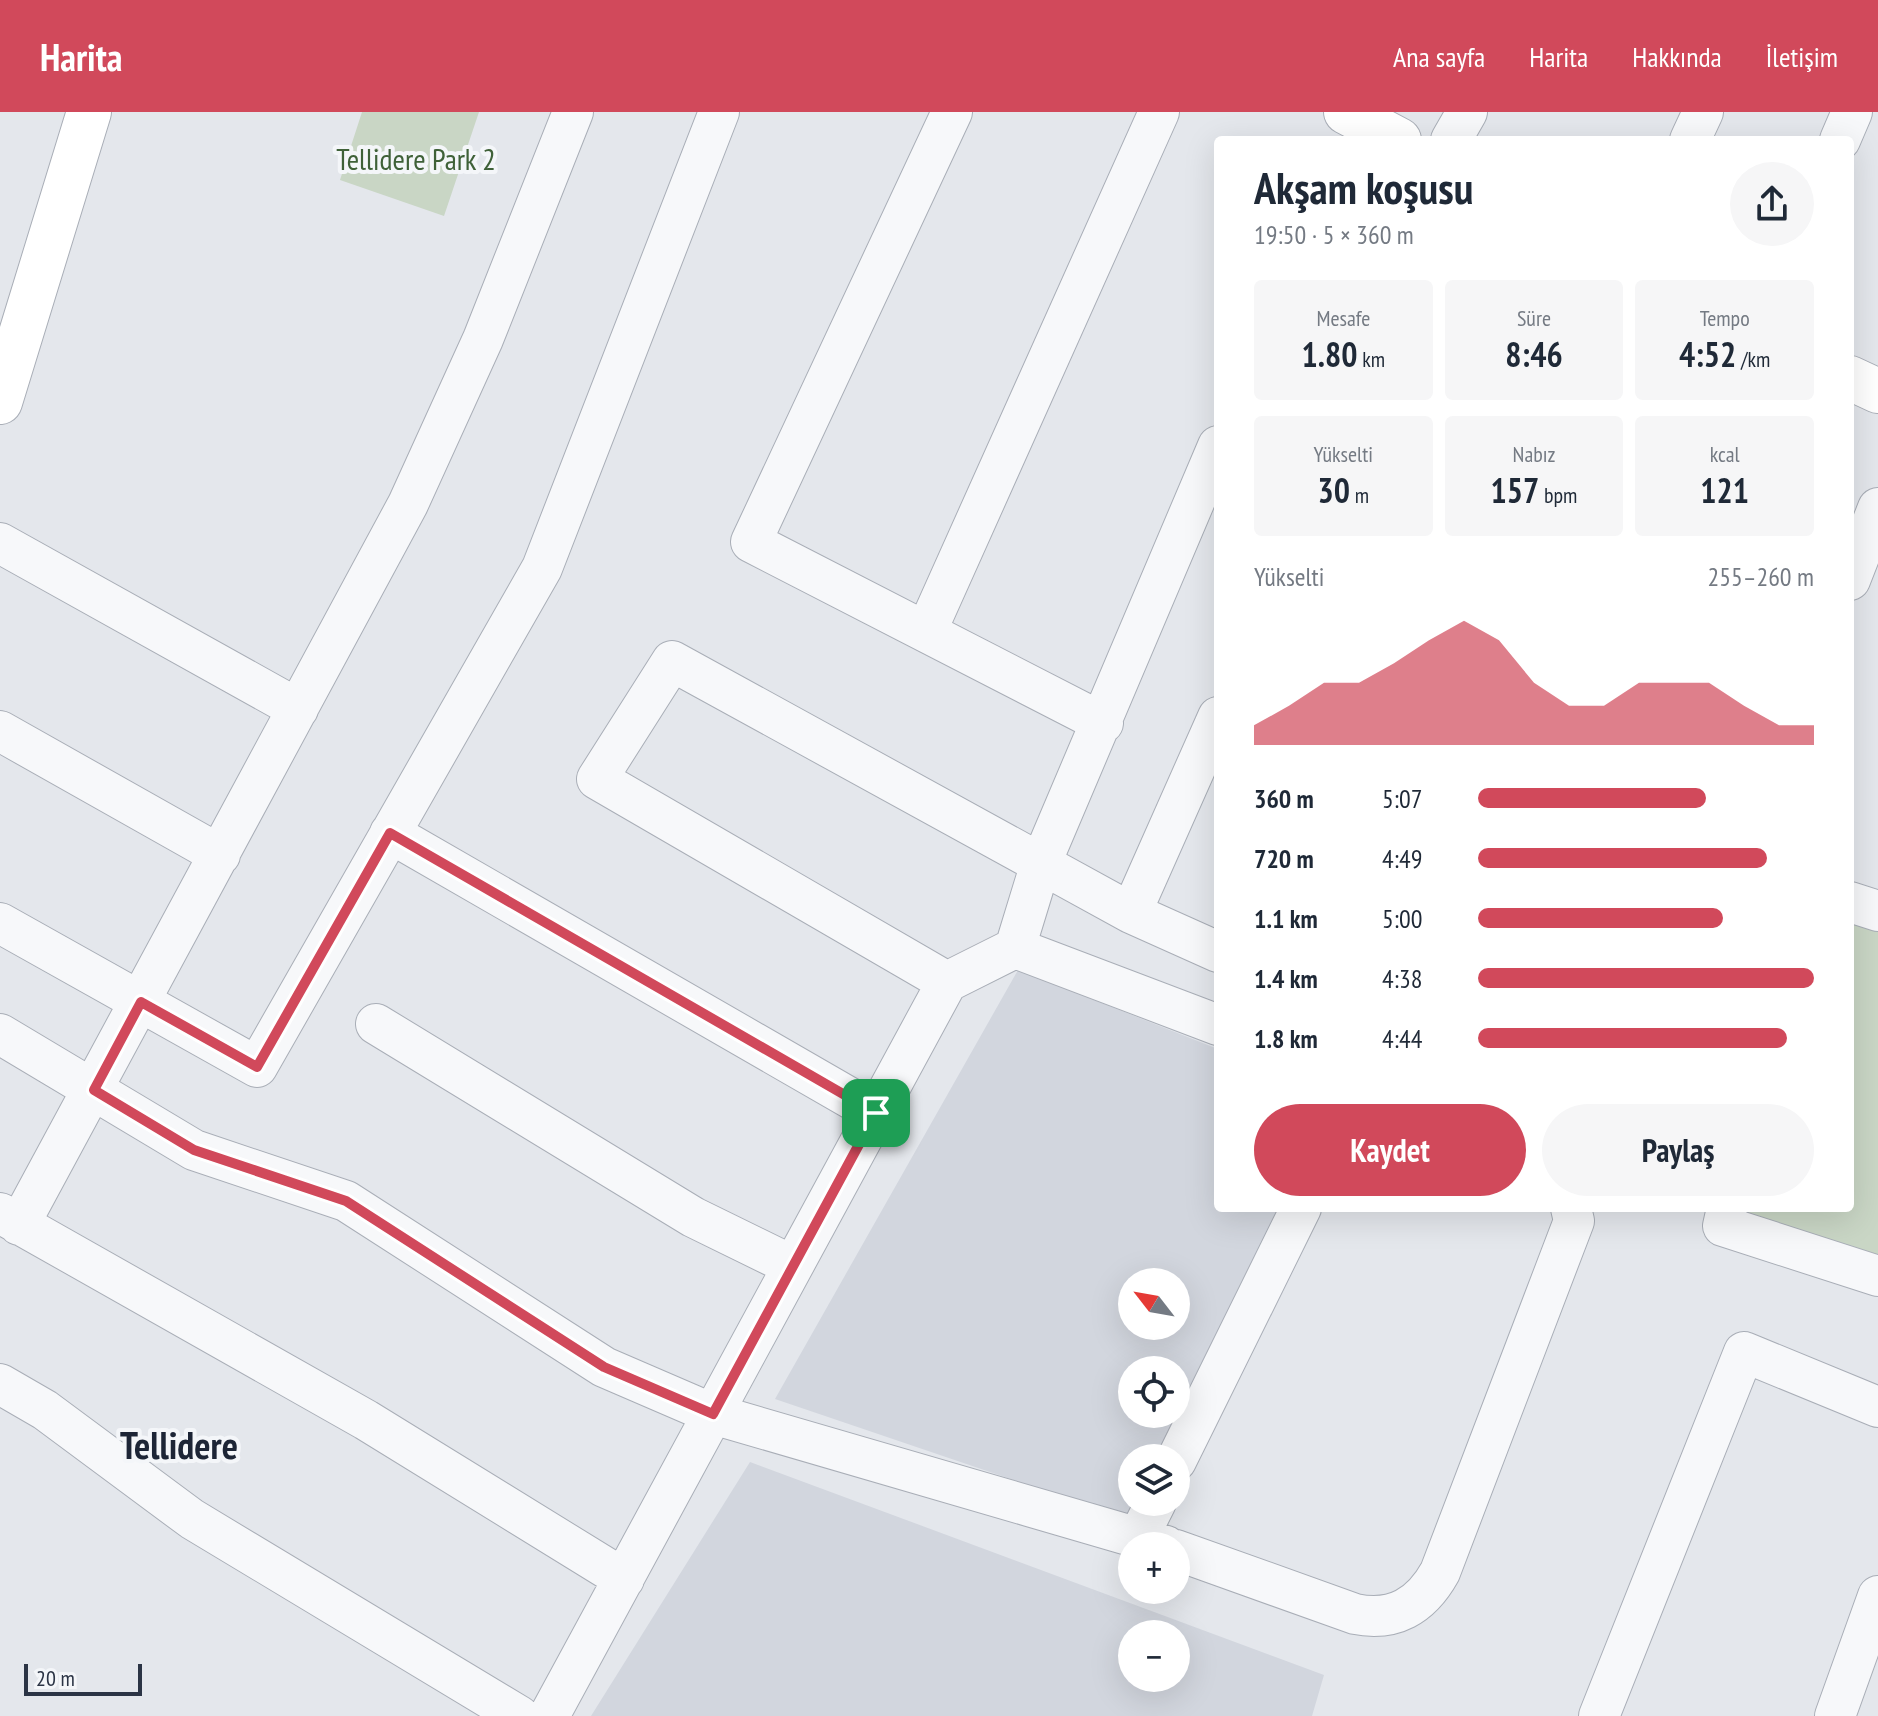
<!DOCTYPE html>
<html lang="tr">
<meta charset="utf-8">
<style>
:root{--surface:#fff;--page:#f6f6f7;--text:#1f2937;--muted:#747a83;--accent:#d1495b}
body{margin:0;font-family:"PT Sans Narrow",sans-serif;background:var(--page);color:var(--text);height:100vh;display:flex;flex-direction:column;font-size:30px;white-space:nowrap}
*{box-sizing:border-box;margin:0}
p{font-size:26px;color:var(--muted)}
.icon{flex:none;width:44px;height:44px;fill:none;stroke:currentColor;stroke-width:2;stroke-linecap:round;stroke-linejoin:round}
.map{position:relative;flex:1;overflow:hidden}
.side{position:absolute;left:1214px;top:24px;width:640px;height:1076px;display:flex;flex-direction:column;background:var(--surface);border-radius:8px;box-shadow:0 8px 32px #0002}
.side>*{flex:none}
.needle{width:52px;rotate:301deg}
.tools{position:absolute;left:1118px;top:1156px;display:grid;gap:16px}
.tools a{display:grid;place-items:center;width:72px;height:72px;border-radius:50%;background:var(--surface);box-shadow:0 8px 32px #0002;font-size:40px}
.scale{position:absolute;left:24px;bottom:20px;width:118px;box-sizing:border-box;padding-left:8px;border:4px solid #2b3445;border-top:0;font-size:22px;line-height:28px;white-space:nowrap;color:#2b3445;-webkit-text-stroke:6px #f4f6f9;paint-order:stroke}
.pin{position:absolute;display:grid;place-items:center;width:68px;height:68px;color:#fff;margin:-34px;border-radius:16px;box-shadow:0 4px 12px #0006}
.round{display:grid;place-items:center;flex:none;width:84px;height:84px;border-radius:42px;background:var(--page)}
.head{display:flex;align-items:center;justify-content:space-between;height:136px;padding:0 40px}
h1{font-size:44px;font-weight:800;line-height:60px}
.figures{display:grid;grid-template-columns:repeat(3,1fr);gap:12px;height:136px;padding:8px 40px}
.figures div{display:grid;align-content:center;border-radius:8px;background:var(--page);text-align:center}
.figures b{font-size:34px;font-weight:800}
.figures small{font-size:22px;font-weight:400}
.figures p{font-size:22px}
.chart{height:224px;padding:16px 40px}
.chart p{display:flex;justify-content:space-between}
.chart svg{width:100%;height:144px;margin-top:8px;fill:var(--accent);opacity:.7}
.button{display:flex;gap:16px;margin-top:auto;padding:16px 40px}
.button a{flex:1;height:92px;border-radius:48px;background:var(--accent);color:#fff;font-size:32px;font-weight:800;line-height:92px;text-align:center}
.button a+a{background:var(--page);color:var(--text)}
ul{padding:0 40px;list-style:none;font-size:26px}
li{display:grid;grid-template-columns:128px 96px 1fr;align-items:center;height:60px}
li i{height:20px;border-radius:10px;background:var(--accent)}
header{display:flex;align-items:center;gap:48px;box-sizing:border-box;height:112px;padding:0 40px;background:var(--accent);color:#fff}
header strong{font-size:38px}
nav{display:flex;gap:44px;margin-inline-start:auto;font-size:28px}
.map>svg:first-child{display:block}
.built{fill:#d2d6de;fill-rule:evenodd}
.green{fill:#c9d6c5}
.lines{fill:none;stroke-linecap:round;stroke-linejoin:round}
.minor-casing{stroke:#a9aeb7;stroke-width:42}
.secondary-casing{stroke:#a9aeb7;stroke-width:46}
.minor{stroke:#f7f8fa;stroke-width:40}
.secondary{stroke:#fff;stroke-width:44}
.route-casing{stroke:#fff;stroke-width:16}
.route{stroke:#d1495b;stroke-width:10}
.labels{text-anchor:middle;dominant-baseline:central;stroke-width:8;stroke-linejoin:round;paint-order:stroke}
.park-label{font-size:30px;fill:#3f6138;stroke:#f4f6f9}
.district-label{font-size:38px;font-weight:bold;fill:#1d2536;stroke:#f4f6f9}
</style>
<header>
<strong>Harita</strong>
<nav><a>Ana sayfa</a><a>Harita</a><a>Hakkında</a><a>İletişim</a></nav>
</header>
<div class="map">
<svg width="1878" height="1604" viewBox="0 0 1878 1604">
<rect width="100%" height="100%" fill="#e4e7ec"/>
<!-- built -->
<path class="built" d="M1018 858 1218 937V1096H1282L1166 1346H1132V1390H1146L1137 1410 775 1287ZM1132 1170H1176V1214H1132ZM1132 1258H1176V1302H1132Z
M750 1350 1324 1563 1312 1604H591ZM1132 1522H1176V1566H1132Z"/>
<!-- green -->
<path class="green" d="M362 0H479L444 104 340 68Z
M1855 805 1878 813V1154L1734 1106 1736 1096H1850V817Z"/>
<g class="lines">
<defs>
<path id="minor" d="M952 0 751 430 1103 611
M1451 28 1467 0
M1690 28 1703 0
M1840 28 1852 0
M0 431 298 597
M1850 468 1878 396
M926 520 1159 0
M0 619 220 743
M390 721 876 1001
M1850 790 1878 799
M1131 801 1218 605
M0 811 257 955 542 456 719 0
M1015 836 1218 913
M947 870 597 667 672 549 1131 801 1218 840
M376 912 693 1105 793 1154
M0 922 194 1038 346 1089 604 1255 713 1302 1166 1434
M1727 1096 1723 1114 1878 1164
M0 1101 366 1308 624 1467
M19 1113 408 392 483 227 573 0
M0 1272 45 1298 192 1407 519 1604
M1176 1349 1301 1096
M1139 1424 1156 1390
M1176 1438 1355 1502C1394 1510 1421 1494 1440 1460L1574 1109 1571 1096
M549 1604 947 870 1015 836 1041 751 1218 334
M1599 1604 1744 1240 1878 1295
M1835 1604 1878 1484"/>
<path id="secondary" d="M1346 0 1399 28
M1850 266 1878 279
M0 290 89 0"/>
</defs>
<!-- minor casing -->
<use href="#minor" class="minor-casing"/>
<!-- secondary casing -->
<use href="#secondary" class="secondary-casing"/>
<!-- minor -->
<use href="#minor" class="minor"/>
<!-- secondary -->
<use href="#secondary" class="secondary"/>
</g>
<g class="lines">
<defs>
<path id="route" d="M390 721 876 1001 713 1302 604 1255 346 1089 194 1038 94 978 141 890 257 955Z"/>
</defs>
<!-- route casing -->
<use href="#route" class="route-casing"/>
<!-- route -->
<use href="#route" class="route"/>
</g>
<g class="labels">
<!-- park labels -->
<g class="park-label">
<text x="416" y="46">Tellidere Park 2</text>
</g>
<!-- district labels -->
<g class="district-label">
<text x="179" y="1332">Tellidere</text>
</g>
</g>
</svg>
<div class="tools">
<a><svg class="needle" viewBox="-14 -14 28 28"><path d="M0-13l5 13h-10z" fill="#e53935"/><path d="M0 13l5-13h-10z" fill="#747a83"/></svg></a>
<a><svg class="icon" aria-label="locate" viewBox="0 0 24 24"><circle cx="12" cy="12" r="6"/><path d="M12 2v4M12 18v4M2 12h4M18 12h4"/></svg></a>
<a><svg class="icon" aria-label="layers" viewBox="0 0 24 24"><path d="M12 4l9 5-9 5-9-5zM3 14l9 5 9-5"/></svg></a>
<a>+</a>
<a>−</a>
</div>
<div class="scale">20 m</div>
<div class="pin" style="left:876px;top:1001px;background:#1e9e55"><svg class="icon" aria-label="arrive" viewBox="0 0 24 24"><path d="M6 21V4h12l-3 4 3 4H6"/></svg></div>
<section class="side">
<div class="head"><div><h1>Akşam koşusu</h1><p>19:50 · 5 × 360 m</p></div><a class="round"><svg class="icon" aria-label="share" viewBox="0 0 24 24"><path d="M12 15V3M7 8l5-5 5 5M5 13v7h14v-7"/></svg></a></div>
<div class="figures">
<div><p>Mesafe</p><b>1.80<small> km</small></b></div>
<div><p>Süre</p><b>8:46</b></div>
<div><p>Tempo</p><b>4:52<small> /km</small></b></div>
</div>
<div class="figures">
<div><p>Yükselti</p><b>30<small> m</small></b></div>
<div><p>Nabız</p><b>157<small> bpm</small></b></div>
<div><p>kcal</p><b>121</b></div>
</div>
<div class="chart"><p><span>Yükselti</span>255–260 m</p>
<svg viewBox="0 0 160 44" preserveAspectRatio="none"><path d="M0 44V38L10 32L20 25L30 25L40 19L50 12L60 6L70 12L80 25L90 32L100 32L110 25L120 25L130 25L140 32L150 38L160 38V44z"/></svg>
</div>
<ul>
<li><b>360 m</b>5:07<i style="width:68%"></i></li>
<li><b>720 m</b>4:49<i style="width:86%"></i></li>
<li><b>1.1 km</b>5:00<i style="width:73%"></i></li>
<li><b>1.4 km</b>4:38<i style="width:100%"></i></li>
<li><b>1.8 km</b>4:44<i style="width:92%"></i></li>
</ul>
<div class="button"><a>Kaydet</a><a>Paylaş</a></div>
</section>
</div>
